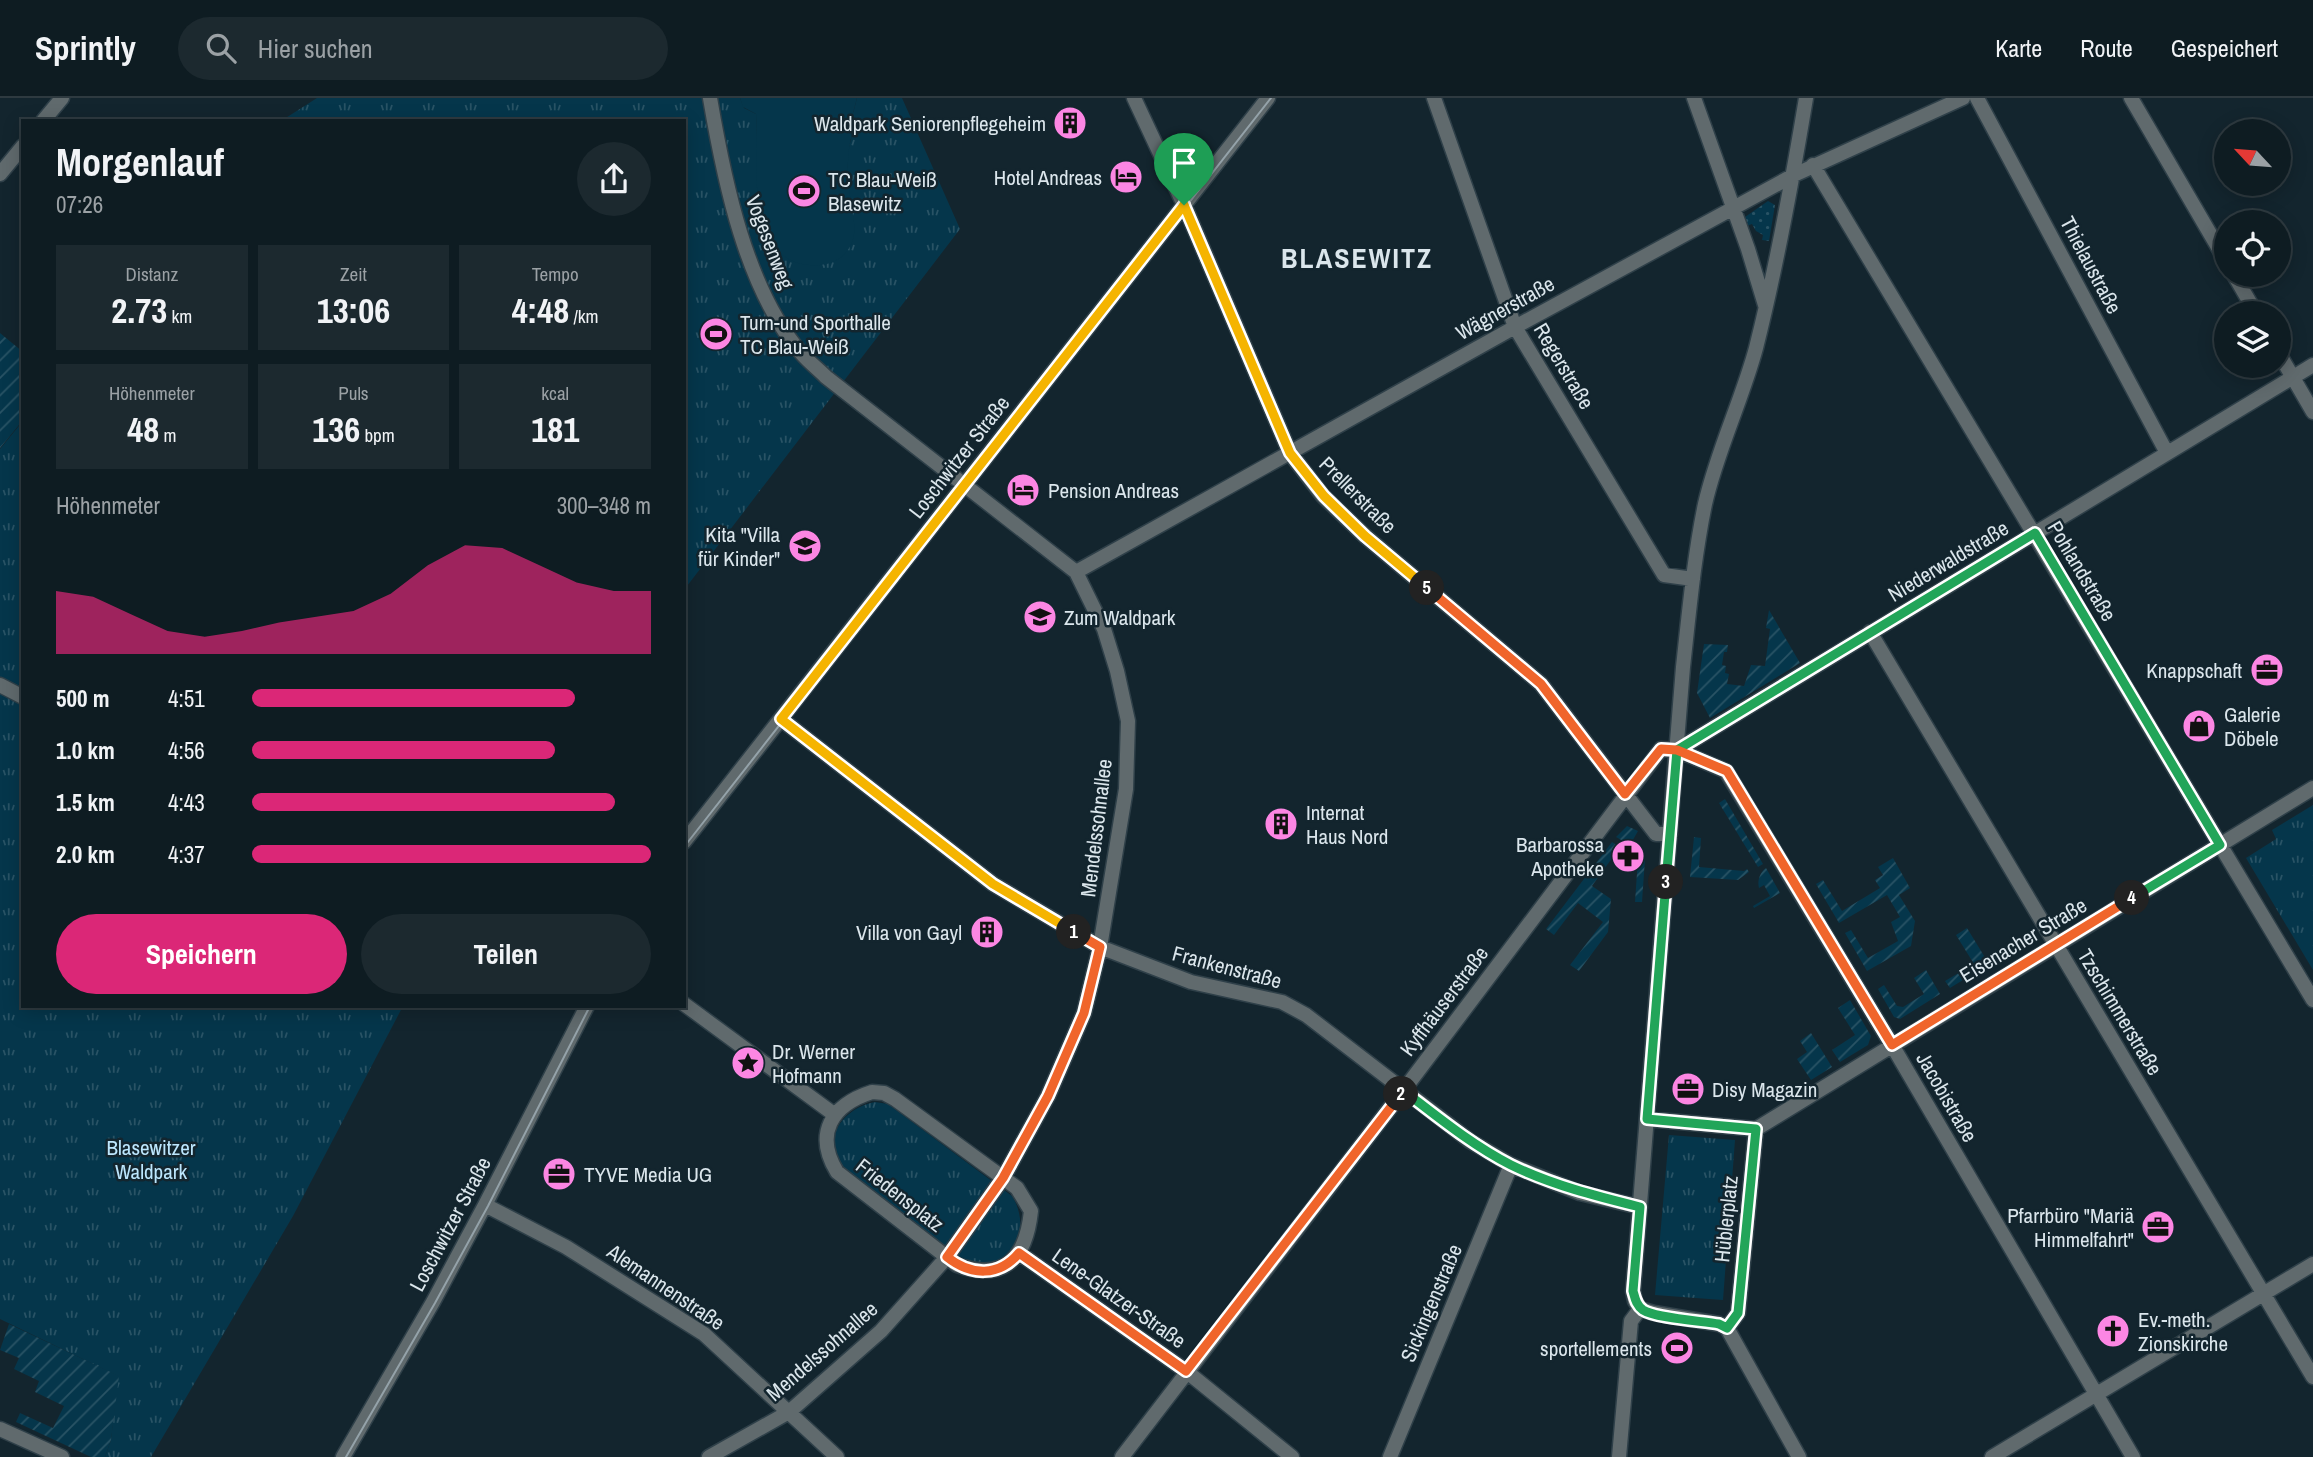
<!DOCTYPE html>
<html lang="de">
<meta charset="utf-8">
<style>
:root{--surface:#0e1c22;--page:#1c292f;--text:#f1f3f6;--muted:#9ba1a5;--line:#2e3a40;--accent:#db2777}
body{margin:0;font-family:"Archivo Narrow",sans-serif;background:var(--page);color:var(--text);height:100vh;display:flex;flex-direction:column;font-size:26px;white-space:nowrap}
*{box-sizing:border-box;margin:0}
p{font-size:23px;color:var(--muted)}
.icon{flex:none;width:38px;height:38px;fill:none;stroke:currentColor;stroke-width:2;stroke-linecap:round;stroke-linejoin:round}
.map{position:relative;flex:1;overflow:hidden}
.drawer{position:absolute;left:21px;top:21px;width:665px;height:889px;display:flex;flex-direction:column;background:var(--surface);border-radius:0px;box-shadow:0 4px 18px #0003,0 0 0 2px var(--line)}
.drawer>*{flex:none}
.needle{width:46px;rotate:296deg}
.tools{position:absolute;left:2214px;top:21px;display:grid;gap:14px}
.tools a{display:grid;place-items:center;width:77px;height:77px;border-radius:50%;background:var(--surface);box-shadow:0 4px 18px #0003,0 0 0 2px var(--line);font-size:35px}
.pin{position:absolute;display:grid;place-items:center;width:60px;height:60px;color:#fff;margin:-72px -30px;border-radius:50% 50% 50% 0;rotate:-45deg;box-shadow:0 0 7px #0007}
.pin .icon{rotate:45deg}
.km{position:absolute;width:35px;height:35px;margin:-18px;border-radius:50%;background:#222;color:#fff;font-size:19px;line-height:35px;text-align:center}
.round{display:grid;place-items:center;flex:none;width:74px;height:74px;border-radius:37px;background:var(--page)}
.summary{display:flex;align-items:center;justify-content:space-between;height:119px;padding:0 35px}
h1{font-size:38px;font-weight:700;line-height:52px}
.figures{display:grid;grid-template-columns:repeat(3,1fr);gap:10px;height:119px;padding:7px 35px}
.figures div{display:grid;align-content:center;border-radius:0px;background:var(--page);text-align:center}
.figures b{font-size:35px;font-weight:700}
.figures small{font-size:19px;font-weight:400}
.figures p{font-size:19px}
.chart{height:196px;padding:14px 35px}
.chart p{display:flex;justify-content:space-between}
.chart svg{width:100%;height:126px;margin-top:7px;fill:var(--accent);opacity:.7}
.action{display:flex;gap:14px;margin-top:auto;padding:14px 35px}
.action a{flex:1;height:80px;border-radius:42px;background:var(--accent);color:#fff;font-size:28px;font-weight:700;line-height:80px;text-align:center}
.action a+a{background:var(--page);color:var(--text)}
ul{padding:0 35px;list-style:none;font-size:23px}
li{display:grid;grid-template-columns:112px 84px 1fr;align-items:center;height:52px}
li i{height:18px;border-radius:9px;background:var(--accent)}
header{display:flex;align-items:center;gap:42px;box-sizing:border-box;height:98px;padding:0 35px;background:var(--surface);border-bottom:2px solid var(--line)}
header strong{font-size:33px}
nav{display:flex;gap:38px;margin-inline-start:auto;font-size:24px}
.search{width:490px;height:63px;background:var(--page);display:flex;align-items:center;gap:18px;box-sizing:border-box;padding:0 24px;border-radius:38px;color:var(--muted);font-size:26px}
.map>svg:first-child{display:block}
.grass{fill:url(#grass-dots)}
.park{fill:url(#park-tufts)}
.garden{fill:url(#garden-furrows)}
.pitch{fill:#05364b}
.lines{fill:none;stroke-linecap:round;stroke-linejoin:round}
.minor-casing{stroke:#2f4049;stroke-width:17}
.minor{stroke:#606a6d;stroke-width:14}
.tram{stroke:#94a2a9;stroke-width:2}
.split-1-casing{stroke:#fff;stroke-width:14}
.split-2-casing{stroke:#fff;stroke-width:14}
.split-3-casing{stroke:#fff;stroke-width:14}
.split-4-casing{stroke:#fff;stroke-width:14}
.split-5-casing{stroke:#fff;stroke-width:14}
.split-6-casing{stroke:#fff;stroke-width:14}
.split-1{stroke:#f5b400;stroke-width:9}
.split-2{stroke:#f0652b;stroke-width:9}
.split-3{stroke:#22a559;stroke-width:9}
.split-4{stroke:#22a559;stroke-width:9}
.split-5{stroke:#f0652b;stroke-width:9}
.split-6{stroke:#f5b400;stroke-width:9}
.labels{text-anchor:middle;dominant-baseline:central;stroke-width:5;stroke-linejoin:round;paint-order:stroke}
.poi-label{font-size:21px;fill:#dbe6ec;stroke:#13252e;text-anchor:start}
.street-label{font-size:21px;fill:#dbe6ec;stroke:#13252e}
.park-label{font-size:21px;fill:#bce6fd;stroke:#13252e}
.district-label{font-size:28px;font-weight:bold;letter-spacing:2px;fill:#dbe6ec;stroke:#13252e}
</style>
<header>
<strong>Sprintly</strong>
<div class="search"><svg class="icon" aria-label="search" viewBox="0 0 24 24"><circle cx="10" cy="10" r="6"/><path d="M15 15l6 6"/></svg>Hier suchen</div>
<nav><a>Karte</a><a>Route</a><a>Gespeichert</a></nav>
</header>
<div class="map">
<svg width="2313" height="1359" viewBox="0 0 2313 1359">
<defs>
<pattern id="grass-dots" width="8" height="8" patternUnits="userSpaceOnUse" patternTransform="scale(1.75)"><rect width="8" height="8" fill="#05364b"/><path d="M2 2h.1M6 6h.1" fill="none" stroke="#295365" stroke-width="1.8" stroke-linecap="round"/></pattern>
<pattern id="park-tufts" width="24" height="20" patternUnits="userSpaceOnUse" patternTransform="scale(1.75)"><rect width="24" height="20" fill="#05364b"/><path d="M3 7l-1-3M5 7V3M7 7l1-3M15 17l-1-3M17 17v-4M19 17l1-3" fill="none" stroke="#295365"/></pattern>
<pattern id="garden-furrows" width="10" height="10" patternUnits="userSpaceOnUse" patternTransform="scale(1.75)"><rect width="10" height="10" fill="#05364b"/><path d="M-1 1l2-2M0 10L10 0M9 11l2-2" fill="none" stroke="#295365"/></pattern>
</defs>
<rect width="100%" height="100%" fill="#13252e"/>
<!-- grass -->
<path class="grass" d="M1768 103 1775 107 1769 143 1762 142 1763 137 1756 133 1752 126 1747 128 1745 119Z"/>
<!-- park -->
<path class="park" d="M317 0H740L744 10 756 16 759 105 762 125 848 81 847 57 853 33 849 30 857 0H902L960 131 684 492V23H281Z
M23 323V908H403L293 1118 151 1359H105L111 1342 118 1278 0 1221V351Z
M2313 707V872L2246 760 2276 741 2272 732Z
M875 1004 888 1006 1012 1098C1027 1121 1023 1159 991 1166 981 1168 972 1165 963 1163L842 1070C820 1041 843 1010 875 1004Z
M1669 1037 1735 1042 1723 1202 1655 1197Z"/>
<!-- garden -->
<path class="garden" d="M0 235 23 254V322L0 350Z
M1769 512 1800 565 1710 620 1697 595 1704 546 1728 547 1727 554H1724L1722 567 1726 568 1725 575 1729 576 1727 586 1744 588 1751 567 1765 568 1770 531 1766 530Z
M1725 701 1763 766 1758 769 1719 705Z
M1627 728 1638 733 1630 747 1616 739Z
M1694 739 1701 740 1699 769 1744 773 1747 771 1749 774 1738 782 1690 779Z
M1612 744 1620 749 1592 788 1611 801 1608 834 1579 873 1570 867 1603 824 1578 805 1554 837 1546 831Z
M1638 760 1645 761 1642 804H1635Z
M1893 760 1910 790 1899 797 1915 823 1911 848 1867 873 1845 835 1851 832 1868 860 1898 843 1891 824 1900 819 1887 797 1839 825 1816 786 1823 782 1842 813 1880 790 1875 782 1883 777 1878 769Z
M1766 770 1780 795 1754 810 1753 808 1770 798 1764 787 1759 790C1757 783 1760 774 1766 770Z
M1967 830 1989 866 1950 890 1945 883 1974 866 1956 837Z
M1926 872 1940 896 1900 921 1894 919 1878 891 1884 887 1897 908 1903 909 1924 896 1914 880Z
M1850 902 1871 938 1868 947 1840 964 1832 952 1855 937 1838 910Z
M1811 935 1832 969 1811 982 1797 961 1807 954 1800 943Z
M9 1226 119 1278 111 1342 105 1359H91L16 1324 20 1315 53 1330 64 1308 35 1294 39 1283 14 1271 19 1260 0 1252Z"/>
<!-- pitch -->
<path class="pitch" d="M740 0H857L849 30 853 33C845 58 848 81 851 106 853 118 857 132 852 144 847 158 834 166 820 167 743 172 758 66 756 16L743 9Z"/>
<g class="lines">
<defs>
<path id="minor" d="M1134 0 1185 109 1290 355 1323 398 1365 438 1541 586 1656 736H1670
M1434 0 1515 229 1664 477 1693 481
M1694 0 1748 151 1765 207
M1977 0 2167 355
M2131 0 2226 163
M43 23 62 0
M1813 67 2313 902
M0 76 23 48
M2234 177 2256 215
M2278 254 2313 314
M1076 474 1515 229 1794 77 1963 0
M1870 534 2313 1279
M0 587 23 599
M781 621 993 786 1100 849 1191 884 1282 904 1306 917 1470 1043 1511 1067 1580 1095 1640 1109
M1677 652 2313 267
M684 744 1268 0
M684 906 835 1017
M872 994 884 995 895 1001 1017 1090 1031 1113C1026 1160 1005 1184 957 1167L837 1074C814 1036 831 1007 872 994Z
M1647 1021 1756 1031 1738 1215 1727 1230
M1756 1031 2313 690
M485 1107 566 1149 704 1236 837 1359
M1019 1155 1186 1273 1292 1359
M1640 1211 1635 1203 1633 1193 1683 569C1689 515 1694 459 1705 406 1717 353 1742 302 1756 250 1777 167 1792 84 1806 0
M1640 1211 1654 1215 1719 1226 1727 1230
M1727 1230 1799 1359
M0 1331 62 1359
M343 1359 433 1204 485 1107 587 908
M709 1359 789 1314 881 1233 947 1159 1003 1080 1048 998 1084 915 1100 849 1126 691 1128 623 1117 573 1104 531 1076 474 826 279C818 271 809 264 802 256 746 192 724 82 710 0
M1122 1359 1403 993 1661 651 1677 652 1726 673 1892 947 2133 1359
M1390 1359 1511 1067
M1619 1359 1631 1223 1640 1211
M1992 1359 2313 1166"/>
</defs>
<!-- minor casing -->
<use href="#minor" class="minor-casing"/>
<!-- minor -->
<use href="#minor" class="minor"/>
<!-- tram -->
<path class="tram" d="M684 749 1271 0
M346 1359 435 1205 488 1108 590 908"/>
</g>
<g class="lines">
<defs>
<path id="split-1" d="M1074 834 993 786 781 621 1184 107"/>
<path id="split-2" d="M1074 834 1100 849 1084 915 1048 998 1003 1080 947 1159C971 1178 999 1179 1019 1155L1186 1273 1401 996"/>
<path id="split-3" d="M1401 996 1404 993C1438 1019 1472 1047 1511 1067 1552 1087 1596 1098 1640 1109L1633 1193C1635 1200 1636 1207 1643 1212 1655 1220 1702 1223 1719 1226L1727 1230 1738 1215 1756 1031 1647 1021 1666 784"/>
<path id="split-4" d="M1666 784 1677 652 2035 435 2220 747 2132 800"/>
<path id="split-5" d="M1427 490 1541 586 1625 696 1661 651 1677 652 1727 673 1892 947 2132 800"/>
<path id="split-6" d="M1184 107 1290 355 1324 398 1365 438 1427 490"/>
</defs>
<!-- split-1 casing -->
<use href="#split-1" class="split-1-casing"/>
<!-- split-2 casing -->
<use href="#split-2" class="split-2-casing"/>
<!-- split-3 casing -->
<use href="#split-3" class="split-3-casing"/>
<!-- split-4 casing -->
<use href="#split-4" class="split-4-casing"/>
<!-- split-5 casing -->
<use href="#split-5" class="split-5-casing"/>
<!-- split-6 casing -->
<use href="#split-6" class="split-6-casing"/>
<!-- split-1 -->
<use href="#split-1" class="split-1"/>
<!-- split-2 -->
<use href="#split-2" class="split-2"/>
<!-- split-3 -->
<use href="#split-3" class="split-3"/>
<!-- split-4 -->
<use href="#split-4" class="split-4"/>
<!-- split-5 -->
<use href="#split-5" class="split-5"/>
<!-- split-6 -->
<use href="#split-6" class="split-6"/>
</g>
<!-- icons -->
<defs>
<symbol id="building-disc" viewBox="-11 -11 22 22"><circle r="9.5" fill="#fc86e3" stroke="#13252e"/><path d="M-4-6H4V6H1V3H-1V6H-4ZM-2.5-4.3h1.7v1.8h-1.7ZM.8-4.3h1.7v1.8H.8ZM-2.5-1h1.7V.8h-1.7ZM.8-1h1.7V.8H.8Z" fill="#111"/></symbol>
<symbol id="hotel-disc" viewBox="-11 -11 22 22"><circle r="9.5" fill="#fc86e3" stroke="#13252e"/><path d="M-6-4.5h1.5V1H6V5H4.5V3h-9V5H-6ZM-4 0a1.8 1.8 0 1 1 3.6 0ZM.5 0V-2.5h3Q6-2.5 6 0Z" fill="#111"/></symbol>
<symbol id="stadium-disc" viewBox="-11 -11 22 22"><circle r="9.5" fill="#fc86e3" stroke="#13252e"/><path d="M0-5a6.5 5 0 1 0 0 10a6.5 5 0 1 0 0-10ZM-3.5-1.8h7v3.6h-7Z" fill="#111"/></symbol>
<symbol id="school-disc" viewBox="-11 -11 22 22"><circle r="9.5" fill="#fc86e3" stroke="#13252e"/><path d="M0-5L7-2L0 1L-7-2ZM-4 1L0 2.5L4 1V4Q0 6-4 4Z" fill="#111"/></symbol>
<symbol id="office-disc" viewBox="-11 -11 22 22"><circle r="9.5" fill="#fc86e3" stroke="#13252e"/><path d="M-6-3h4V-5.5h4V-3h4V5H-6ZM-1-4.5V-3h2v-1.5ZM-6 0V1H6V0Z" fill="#111"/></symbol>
<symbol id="shop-disc" viewBox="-11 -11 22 22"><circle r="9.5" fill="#fc86e3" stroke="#13252e"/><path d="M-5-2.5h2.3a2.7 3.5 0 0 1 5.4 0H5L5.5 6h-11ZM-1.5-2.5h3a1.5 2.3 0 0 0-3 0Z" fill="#111"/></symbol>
<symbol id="pharmacy-disc" viewBox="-11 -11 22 22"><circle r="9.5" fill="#fc86e3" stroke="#13252e"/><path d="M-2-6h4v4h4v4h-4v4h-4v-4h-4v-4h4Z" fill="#111"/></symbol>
<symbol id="sight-disc" viewBox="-11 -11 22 22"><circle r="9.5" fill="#fc86e3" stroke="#13252e"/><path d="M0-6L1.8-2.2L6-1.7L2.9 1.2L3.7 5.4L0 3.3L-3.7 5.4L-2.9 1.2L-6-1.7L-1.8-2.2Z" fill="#111"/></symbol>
<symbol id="church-disc" viewBox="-11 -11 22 22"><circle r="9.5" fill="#fc86e3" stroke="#13252e"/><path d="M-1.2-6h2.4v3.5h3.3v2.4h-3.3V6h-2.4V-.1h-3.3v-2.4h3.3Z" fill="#111"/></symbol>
</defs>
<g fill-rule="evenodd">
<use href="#building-disc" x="1051" y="6" width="38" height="38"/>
<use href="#hotel-disc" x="1107" y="60" width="38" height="38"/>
<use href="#stadium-disc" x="785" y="74" width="38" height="38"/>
<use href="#stadium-disc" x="697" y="217" width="38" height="38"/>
<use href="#hotel-disc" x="1004" y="373" width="38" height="38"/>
<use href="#school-disc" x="786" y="429" width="38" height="38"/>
<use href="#school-disc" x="1021" y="500" width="38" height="38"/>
<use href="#office-disc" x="2248" y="553" width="38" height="38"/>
<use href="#shop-disc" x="2180" y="609" width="38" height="38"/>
<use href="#building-disc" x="1262" y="707" width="38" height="38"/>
<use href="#pharmacy-disc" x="1609" y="739" width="38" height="38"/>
<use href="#building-disc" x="968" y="815" width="38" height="38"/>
<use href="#sight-disc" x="729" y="946" width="38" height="38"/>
<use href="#office-disc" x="1669" y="972" width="38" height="38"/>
<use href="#office-disc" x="540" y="1057" width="38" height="38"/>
<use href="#office-disc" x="2139" y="1110" width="38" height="38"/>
<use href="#church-disc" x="2094" y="1214" width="38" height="38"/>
<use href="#stadium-disc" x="1658" y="1231" width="38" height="38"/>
</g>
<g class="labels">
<!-- poi labels -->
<g class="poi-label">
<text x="1046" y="25" text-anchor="end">Waldpark Seniorenpflegeheim</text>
<text x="1102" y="79" text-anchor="end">Hotel Andreas</text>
<text x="828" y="81">TC Blau-Weiß<tspan x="828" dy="24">Blasewitz</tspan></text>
<text x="740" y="224">Turn-und Sporthalle<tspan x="740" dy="24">TC Blau-Weiß</tspan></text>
<text x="1048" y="392">Pension Andreas</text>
<text x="780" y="436" text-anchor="end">Kita "Villa<tspan x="780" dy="24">für Kinder"</tspan></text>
<text x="1064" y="519">Zum Waldpark</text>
<text x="2242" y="572" text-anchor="end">Knappschaft</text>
<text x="2224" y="616">Galerie<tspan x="2224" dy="24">Döbele</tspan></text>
<text x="1306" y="714">Internat<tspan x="1306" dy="24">Haus Nord</tspan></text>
<text x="1604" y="746" text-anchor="end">Barbarossa<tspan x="1604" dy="24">Apotheke</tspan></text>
<text x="962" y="834" text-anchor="end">Villa von Gayl</text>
<text x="772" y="953">Dr. Werner<tspan x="772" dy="24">Hofmann</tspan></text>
<text x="1712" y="991">Disy Magazin</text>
<text x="584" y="1076">TYVE Media UG</text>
<text x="2134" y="1117" text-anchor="end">Pfarrbüro "Mariä<tspan x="2134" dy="24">Himmelfahrt"</tspan></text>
<text x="2138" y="1221">Ev.-meth.<tspan x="2138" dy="24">Zionskirche</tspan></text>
<text x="1652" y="1250" text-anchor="end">sportellements</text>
</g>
<!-- street labels -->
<g class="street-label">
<text transform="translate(770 144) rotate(69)">Vogesenweg</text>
<text transform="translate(2091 167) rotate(62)">Thielaustraße</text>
<text transform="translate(1505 210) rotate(-29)">Wägnerstraße</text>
<text transform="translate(1564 268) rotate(59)">Regerstraße</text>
<text transform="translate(959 359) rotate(-52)">Loschwitzer Straße</text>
<text transform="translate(1358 397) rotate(45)">Prellerstraße</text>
<text transform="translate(1948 463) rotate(-31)">Niederwaldstraße</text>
<text transform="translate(2082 473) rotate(59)">Pohlandstraße</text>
<text transform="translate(1096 730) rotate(-83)">Mendelssohnallee</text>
<text transform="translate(2023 842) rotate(-31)">Eisenacher Straße</text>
<text transform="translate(1227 869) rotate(15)">Frankenstraße</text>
<text transform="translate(1444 903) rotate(-53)">Kyffhäuserstraße</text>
<text transform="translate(2120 914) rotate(59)">Tzschimmerstraße</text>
<text transform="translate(1947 999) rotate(60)">Jacobistraße</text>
<text transform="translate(900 1097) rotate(38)">Friedensplatz</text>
<text transform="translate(1726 1121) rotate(-84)">Hüblerplatz</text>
<text transform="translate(450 1126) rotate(-62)">Loschwitzer Straße</text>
<text transform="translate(666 1189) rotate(34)">Alemannenstraße</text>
<text transform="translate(1119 1200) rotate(35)">Lene-Glatzer-Straße</text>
<text transform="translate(1431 1205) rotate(-67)">Sickingenstraße</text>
<text transform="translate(822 1253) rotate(-41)">Mendelssohnallee</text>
</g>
<!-- park labels -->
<g class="park-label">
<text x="151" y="1049">Blasewitzer<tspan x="151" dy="24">Waldpark</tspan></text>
</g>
<!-- district labels -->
<g class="district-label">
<text x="1357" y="160">BLASEWITZ</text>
</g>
</g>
</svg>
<div class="tools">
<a><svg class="needle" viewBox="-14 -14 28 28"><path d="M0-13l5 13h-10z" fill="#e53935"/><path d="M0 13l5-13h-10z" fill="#9ba1a5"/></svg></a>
<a><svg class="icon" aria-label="locate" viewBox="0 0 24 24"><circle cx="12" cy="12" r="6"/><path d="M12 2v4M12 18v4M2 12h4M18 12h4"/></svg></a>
<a><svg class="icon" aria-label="layers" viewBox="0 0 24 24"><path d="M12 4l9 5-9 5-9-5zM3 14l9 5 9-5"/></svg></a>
</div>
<div class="pin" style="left:1184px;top:107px;background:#1e9e55"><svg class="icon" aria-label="arrive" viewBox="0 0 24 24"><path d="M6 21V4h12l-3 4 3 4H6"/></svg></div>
<b class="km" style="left:1074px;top:834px">1</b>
<b class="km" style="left:1401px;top:996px">2</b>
<b class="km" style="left:1666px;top:784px">3</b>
<b class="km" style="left:2132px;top:800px">4</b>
<b class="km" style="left:1427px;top:490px">5</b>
<section class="drawer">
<div class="summary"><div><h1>Morgenlauf</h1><p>07:26</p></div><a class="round"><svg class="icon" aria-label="share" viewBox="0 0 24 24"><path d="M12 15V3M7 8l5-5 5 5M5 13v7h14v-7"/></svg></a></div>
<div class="figures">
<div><p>Distanz</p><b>2.73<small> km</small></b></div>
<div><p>Zeit</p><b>13:06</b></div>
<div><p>Tempo</p><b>4:48<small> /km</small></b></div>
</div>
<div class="figures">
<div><p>Höhenmeter</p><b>48<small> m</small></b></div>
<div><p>Puls</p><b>136<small> bpm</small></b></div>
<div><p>kcal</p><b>181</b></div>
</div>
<div class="chart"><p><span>Höhenmeter</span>300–348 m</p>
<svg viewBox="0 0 160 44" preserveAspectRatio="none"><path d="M0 44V22L10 24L20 30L30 36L40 38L50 36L60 33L70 31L80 29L90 23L100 13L110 6L120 7L130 13L140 19L150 22L160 22V44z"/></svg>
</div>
<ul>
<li><b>500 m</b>4:51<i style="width:81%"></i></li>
<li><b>1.0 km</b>4:56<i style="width:76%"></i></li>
<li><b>1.5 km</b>4:43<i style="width:91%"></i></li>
<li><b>2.0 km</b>4:37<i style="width:100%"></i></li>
</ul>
<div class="action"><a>Speichern</a><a>Teilen</a></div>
</section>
</div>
